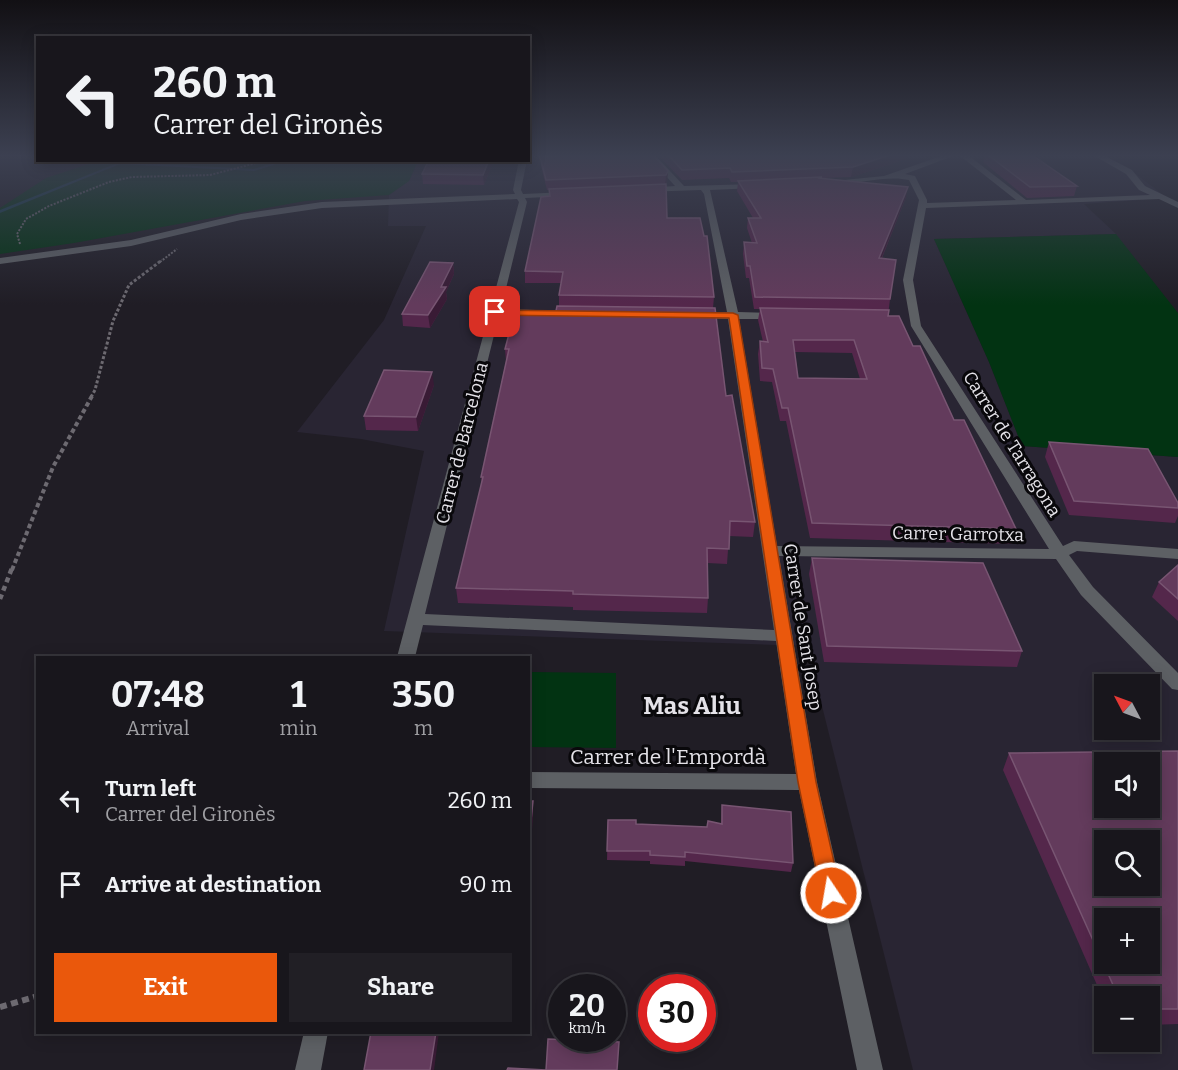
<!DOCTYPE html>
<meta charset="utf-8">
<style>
body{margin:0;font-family:Bitter,serif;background:#211f25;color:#f1f3f6;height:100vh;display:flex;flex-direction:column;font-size:22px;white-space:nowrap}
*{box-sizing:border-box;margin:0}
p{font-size:20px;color:#9f9fa3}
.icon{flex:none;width:33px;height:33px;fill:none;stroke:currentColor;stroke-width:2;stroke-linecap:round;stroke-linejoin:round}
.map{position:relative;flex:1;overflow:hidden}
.details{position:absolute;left:36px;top:656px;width:494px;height:378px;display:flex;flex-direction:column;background:#18161c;border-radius:0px;box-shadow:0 3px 15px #0003,0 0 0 2px #36353b}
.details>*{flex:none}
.hud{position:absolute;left:36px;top:36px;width:494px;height:126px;border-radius:0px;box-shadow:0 3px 15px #0003,0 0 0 2px #36353b;background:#18161c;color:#f1f3f6;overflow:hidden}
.needle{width:39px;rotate:311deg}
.fabs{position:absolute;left:1094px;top:674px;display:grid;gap:12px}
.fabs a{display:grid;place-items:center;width:66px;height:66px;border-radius:0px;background:#18161c;box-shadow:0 3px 15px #0003,0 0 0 2px #36353b;font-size:30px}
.speed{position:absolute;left:548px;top:974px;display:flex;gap:12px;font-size:30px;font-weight:700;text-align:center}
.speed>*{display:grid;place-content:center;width:78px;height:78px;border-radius:50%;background:#18161c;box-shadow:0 3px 15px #0003,0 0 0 2px #36353b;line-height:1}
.speed small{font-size:15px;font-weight:400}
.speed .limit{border:9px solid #d22;background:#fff;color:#111}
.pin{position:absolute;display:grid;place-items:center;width:51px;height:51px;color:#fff;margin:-26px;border-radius:12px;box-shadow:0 3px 9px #0006}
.me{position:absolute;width:66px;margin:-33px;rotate:348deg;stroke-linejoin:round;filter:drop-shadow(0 0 4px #0008)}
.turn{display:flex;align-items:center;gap:21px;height:126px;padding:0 18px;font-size:27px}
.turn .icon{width:78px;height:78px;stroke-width:2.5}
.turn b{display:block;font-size:42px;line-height:51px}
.eta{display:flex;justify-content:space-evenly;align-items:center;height:102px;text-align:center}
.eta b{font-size:36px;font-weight:700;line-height:42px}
.cta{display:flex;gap:12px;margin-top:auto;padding:12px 18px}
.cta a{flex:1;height:69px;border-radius:0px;background:#ea580c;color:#fff;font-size:24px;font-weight:700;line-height:69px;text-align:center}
.cta a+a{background:#211f25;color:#f1f3f6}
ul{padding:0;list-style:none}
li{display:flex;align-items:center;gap:18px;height:84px;padding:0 18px}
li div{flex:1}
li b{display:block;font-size:22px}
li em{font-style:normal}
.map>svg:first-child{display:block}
.built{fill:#292533;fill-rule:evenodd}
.green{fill:#023312}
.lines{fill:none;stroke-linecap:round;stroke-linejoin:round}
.stream{fill:#153f4f;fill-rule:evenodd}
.path-far4{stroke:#6d6a71;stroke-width:2;stroke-dasharray:2 1.5;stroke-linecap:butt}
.path-far3{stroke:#6d6a71;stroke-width:3;stroke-dasharray:3 2;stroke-linecap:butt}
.path-far2{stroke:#6d6a71;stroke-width:4;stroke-dasharray:4.5 3;stroke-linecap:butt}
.path-far1{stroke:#6d6a71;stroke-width:4.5;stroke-dasharray:5 4;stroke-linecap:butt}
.path{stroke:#6d6a71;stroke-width:6;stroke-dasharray:7 4.5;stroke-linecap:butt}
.minor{fill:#5d6064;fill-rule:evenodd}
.wall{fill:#54274b;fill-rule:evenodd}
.shaded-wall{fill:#391b35}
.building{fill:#633b5c;stroke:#785572;stroke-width:1.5;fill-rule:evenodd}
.route{fill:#ea580c;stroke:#983908;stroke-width:1.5}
.labels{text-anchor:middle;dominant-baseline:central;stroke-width:6;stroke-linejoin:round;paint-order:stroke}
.street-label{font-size:18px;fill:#e4e2e8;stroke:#09080b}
.near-street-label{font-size:21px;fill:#e4e2e8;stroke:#09080b}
.near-neighbourhood-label{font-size:24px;font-weight:bold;fill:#e4e2e8;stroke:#09080b}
</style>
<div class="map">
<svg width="1178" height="1070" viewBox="0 0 1178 1070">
<rect width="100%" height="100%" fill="#201d25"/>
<path class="built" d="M528,155h393l8,4 11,-4h157l35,16 35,27 -83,6 32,30 -182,5 55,123 33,84 156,11v613h-265l-106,-424 -423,-15 40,-180 -63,-12 -64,-7 87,-112 42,-94h-38l1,-31 20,-14 9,-20 110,-1zM1104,684h45v45h-45zM1104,762h45v45h-45zM1104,840h45v45h-45zM1104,918h45v45h-45zM1104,996h45v45h-45z"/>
<g class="green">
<path d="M98,161l319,-1 1,1 -9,20 -20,14 -84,6 -231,42 -74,11v-46l46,-30z"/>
<path d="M1116,234l62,79v144l-156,-11 -33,-84 -55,-123z"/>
<path d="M528,672l88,1v75l-88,-1z"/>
</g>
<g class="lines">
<path class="stream" d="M282,160h8l-36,11 -134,-7 -120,49v-3l120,-48 134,7z"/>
<g class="path-far4">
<path d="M20,244l-3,-10 9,-15 23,-13 60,-24 23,-5 78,-2 58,-15"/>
<path d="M160,262l17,-13"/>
</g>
<path class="path-far3" d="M91,397l4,-7 18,-69 16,-36 33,-25"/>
<path class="path-far2" d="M12,570l41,-103 39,-71"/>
<path class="path-far1" d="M0,599l12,-31"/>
<path class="path" d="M0,1007l38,-11"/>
<g class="minor">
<path d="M647,155h8l29,31 72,-2 4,2 -4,2 -46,2 28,122 41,1 5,3 -5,3h-40l38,227 272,3 -138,-223 -8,-46 16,-80 -10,-20c-19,-5 -51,3 -72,5h-3v-4l50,-5 60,-21h12l-51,19 10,2 12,24v3l89,-3 -57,-45h9l58,45 124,-5 -11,-5 -13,-16 -33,-19h10l29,15 13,16 33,16v6l-19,-9 -233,9 -13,72 8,46 142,220 11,-5 104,8v10l-101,-8 -8,4 24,32 85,86v17l-6,-1 -91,-94 -25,-36 -277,-3 38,226 66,288h-26l-58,-280 -271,-2v-16l268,2 -20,-133 -353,-16 -8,32h-18l122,-455 -2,-3 -195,9 -81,12 -110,26 -131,18v-6l131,-18 110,-26 81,-12 193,-8 -2,-4 6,-30h8l-6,30 2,4 45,-2 4,2 -4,2 -43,2 2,4 -26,107 35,1 5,3 -5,3 -37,-1 -74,299 349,16 -46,-311 -30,-1 -5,-3 5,-3h29l-23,-118 -3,-4 -59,2 -1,-2 4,-2 30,-2z"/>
<path d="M304,1032h24l-7,38h-26z"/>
</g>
</g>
<g class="wall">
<path d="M553,155h100l15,16 -1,10 -1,3 1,34 47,79 -1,11 13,88 29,126 -2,15 -24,-1 -2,28 -20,-1 1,35 -1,15 -134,-3v-3l-115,-4 -2,-15 26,-105 -1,-6 25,-116 -1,-12 51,-38 3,-5v-11l2,-12h-36v-12l24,-75v-6h-2l-6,-24 -1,-9 13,-1z"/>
<path d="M658,155h249l-1,4 -55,18 -29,1 84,19 -24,61 8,41 -2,17 25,30 41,74 62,109 -4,15 -202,-6 -24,-117h-6l-8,-39 -12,-1 -2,-27 2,-13 3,1 -5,-22 2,-11h-6l-5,-31h-3l-3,-24 1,-12 8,1 -5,-15 1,-10h5l-16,-27 1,-9h-7l-2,-4 -47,2zM795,352l57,1 8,26 -62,-1z"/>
<path d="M985,155h47l45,31 -3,10 -47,2 -44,-36z"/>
<path d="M429,160h65l-10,25 -61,-1 -1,-10z"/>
<path d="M453,263l1,11 -8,18 1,7 -17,29 -27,-2 -1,-12z"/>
<path d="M434,385l-16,46 -52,-1 -2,-14z"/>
<path d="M1049,442l129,61v13l-3,7 -106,-8 -24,-58z"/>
<path d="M812,558l210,93 -5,16 -193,-5 -15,-88z"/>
<path d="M1178,565v56l-26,-24 7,-15z"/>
<path d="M1178,751v273l-29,1v-29h-45v5l-101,-231 6,-17z"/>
<path d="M722,805l71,58 -2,9 -106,-11v5l-35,-2v-3l-43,-1 1,-40 28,4 71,3 14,-3z"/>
</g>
<g class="shaded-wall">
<path d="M890,155h17l-1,4 -55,18 2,-10z"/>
<path d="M489,160h5l-10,25 -1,-10z"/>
<path d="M668,171l-1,10 -2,4 1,-10z"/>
<path d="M908,187l-2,10 -29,72 2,-11z"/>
<path d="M453,263l1,11 -8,18 1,7 -17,29 -2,-13z"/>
<path d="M432,372l2,13 -16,46 -2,-14z"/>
<path d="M533,801v16l-4,51 -1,-19z"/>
<path d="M436,1032h3l-5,38h-4z"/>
</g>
<g class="building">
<path d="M556,155h97l15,16 -2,4 -120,5 -6,-23 17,-1z"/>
<path d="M668,155h222l-37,12 -121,5 -2,-4 -48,2z"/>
<path d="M988,155h44l45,31 -47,1z"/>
<path d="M429,160h60l-6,15 -61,-1z"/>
<path d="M822,177l-4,1 90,9 -29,71 17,2 -6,39 -135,-2 -5,-31h-3l-3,-24 13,1 -9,-25h13l-23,-37z"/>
<path d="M666,184l1,34h33l4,18h3l7,61 -155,-2 4,-23 -38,-1 16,-74 9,-1 -1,-7z"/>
<path d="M430,262l23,1 -12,24h5l-18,28 -26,-1z"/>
<path d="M557,306l158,2 11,88 6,-1 23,127 -25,-1 -1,28 -22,-1 1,50 -135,-4v-3l-117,-3 27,-111h-2l28,-128h-4l10,-38h41z"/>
<path d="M760,308l129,2 -1,6h11l14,30h7l34,74h10l52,109 -204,-6 -24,-115h-6l-9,-39 -11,-1 -2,-27 8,1zM793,340h61l13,39 -69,-1z"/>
<path d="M384,370l48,2 -16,45 -52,-1z"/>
<path d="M1049,442l99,7 30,54v5l-104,-7z"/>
<path d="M812,558l171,5 39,88 -195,-5z"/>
<path d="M1178,565v34l-19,-17z"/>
<path d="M1178,751v258h-29v-13h-31l-109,-243zM1104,762h45v45h-45zM1104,840h45v45h-45zM1104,918h45v45h-45z"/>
<path d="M528,801h5l-5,48z"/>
<path d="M722,805l69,7 2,51 -108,-11v5l-35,-2v-4h-43l1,-31h28v4l71,3 1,-6 14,3z"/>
<path d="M371,1032h65l-6,38h-66z"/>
<path d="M548,1039l71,3 -2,28h-110l1,-2 38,2z"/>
</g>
<linearGradient id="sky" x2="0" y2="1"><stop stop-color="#121014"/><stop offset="0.51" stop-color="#3c4051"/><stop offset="1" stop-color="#3c4051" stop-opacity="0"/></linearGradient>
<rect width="1178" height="305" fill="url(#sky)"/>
<path class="route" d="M491,310l242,3 5,2 78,467 25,111 -3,6 -7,3 -7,-3 -3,-6 -23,-111 -69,-464 -234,-3 -5,-3z"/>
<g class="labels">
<g class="street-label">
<text transform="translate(462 443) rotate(-76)">Carrer de Barcelona</text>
<text transform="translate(1012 444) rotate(58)">Carrer de Tarragona</text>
<text transform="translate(958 534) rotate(1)">Carrer Garrotxa</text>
<text transform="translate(803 627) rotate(81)">Carrer de Sant Josep</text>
</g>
<g class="near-street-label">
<text x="668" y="757">Carrer de l'Empordà</text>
</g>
<g class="near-neighbourhood-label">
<text x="692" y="706">Mas Aliu</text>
</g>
</g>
</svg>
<div class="fabs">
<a><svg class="needle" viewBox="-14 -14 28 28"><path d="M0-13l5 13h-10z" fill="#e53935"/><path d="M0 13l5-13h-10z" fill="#9f9fa3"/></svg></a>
<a><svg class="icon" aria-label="sound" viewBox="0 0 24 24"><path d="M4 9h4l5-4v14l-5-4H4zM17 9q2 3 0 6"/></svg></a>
<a><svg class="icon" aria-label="search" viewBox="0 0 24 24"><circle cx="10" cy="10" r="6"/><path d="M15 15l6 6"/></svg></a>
<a>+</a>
<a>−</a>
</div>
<div class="speed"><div>20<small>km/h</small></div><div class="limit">30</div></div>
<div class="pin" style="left:495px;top:312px;background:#d93025"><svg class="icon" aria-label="arrive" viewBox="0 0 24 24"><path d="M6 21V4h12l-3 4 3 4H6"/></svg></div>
<svg class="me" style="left:831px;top:893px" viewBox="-20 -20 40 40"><circle r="17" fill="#ea580c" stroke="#fff" stroke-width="3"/><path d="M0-11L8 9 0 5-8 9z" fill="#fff"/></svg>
<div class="hud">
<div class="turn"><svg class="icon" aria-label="left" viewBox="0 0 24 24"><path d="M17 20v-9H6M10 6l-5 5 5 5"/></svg><div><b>260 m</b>Carrer del Gironès</div></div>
</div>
<section class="details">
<div class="eta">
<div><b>07:48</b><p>Arrival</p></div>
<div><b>1</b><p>min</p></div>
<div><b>350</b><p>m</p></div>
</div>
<ul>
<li><svg class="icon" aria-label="left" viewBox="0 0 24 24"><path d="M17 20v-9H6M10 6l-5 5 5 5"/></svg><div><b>Turn left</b><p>Carrer del Gironès</p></div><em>260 m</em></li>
<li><svg class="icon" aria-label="arrive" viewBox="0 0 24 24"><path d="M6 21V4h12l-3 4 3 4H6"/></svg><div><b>Arrive at destination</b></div><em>90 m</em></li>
</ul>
<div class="cta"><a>Exit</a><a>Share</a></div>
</section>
</div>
